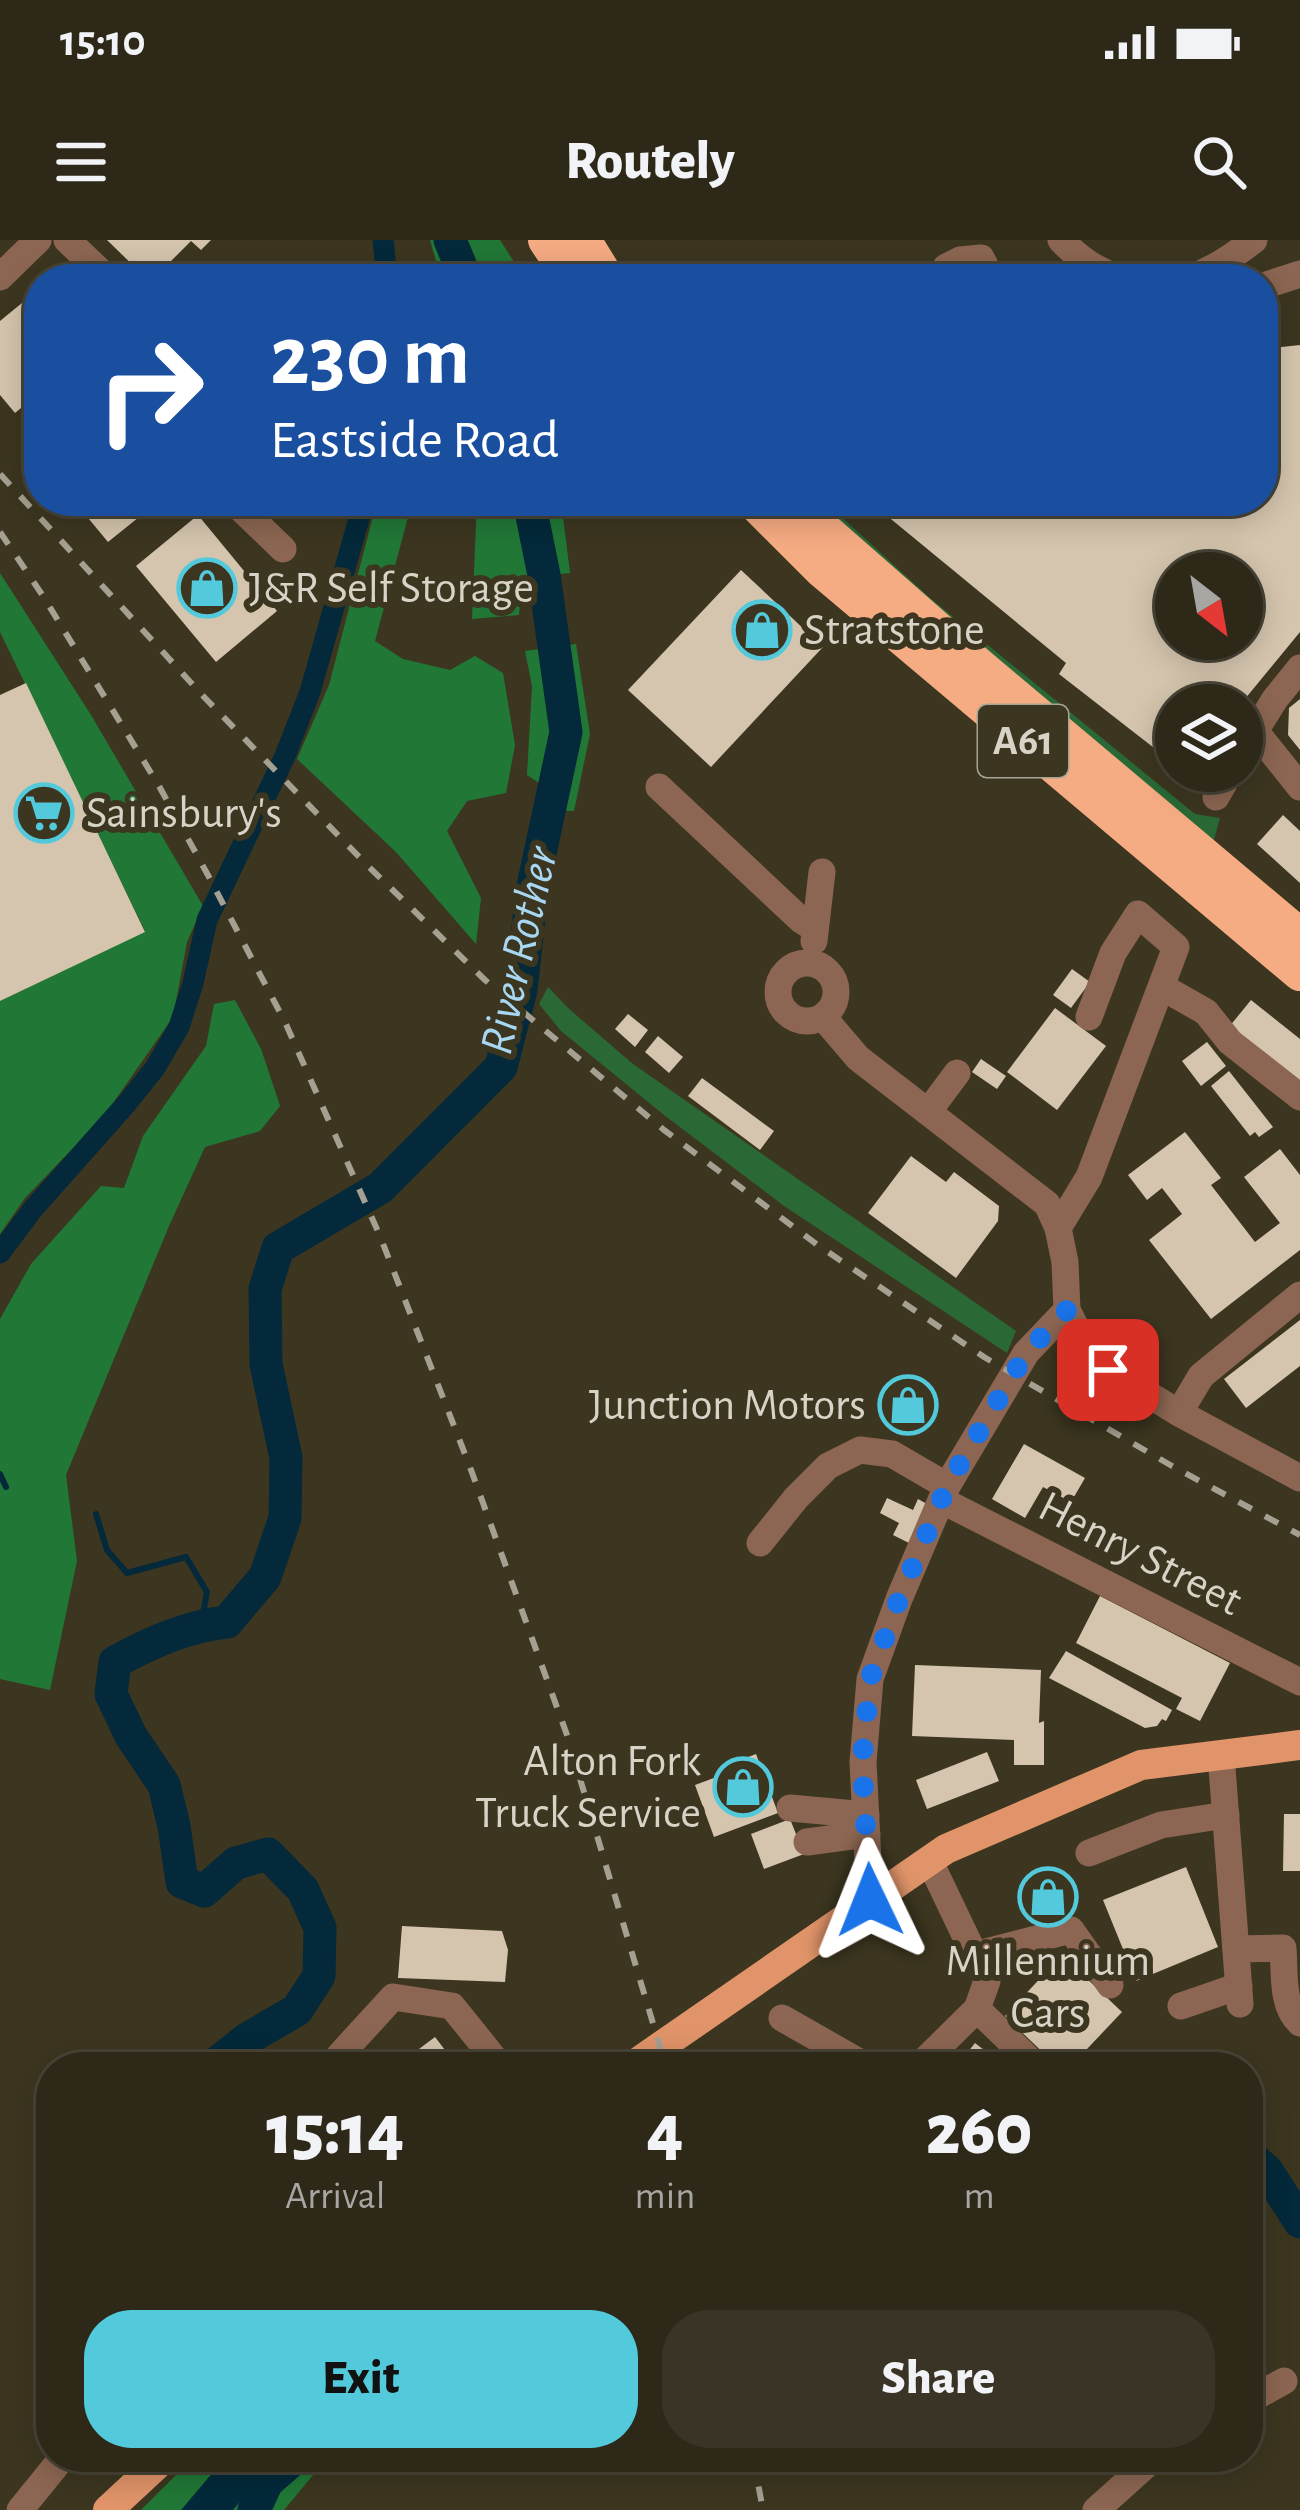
<!DOCTYPE html>
<style>
body{margin:0;font-family:"Alegreya Sans",sans-serif;background:#393425;color:#f1f3f6;height:100vh;display:flex;flex-direction:column;font-size:45px;white-space:nowrap}
*{box-sizing:border-box;margin:0}
p{font-size:39px;color:#a7a6a2}
.icon{flex:none;width:66px;height:66px;fill:none;stroke:currentColor;stroke-width:2;stroke-linecap:round;stroke-linejoin:round}
.map{position:relative;flex:1;overflow:hidden}
.panel{position:absolute;left:36px;top:1812px;width:1227px;height:420px;display:flex;flex-direction:column;background:#2d2818;border-radius:48px;box-shadow:0 6px 30px #0003,0 0 0 3px #484437}
.panel>*{flex:none}
.top-card{position:absolute;left:24px;top:24px;width:1254px;height:252px;border-radius:48px;box-shadow:0 6px 30px #0003,0 0 0 3px #484437;background:#1a4fa0;color:#fff;overflow:hidden}
.needle{width:78px;rotate:149deg}
.tools{position:absolute;left:1155px;top:312px;display:grid;gap:24px}
.tools a{display:grid;place-items:center;width:108px;height:108px;border-radius:50%;background:#2d2818;box-shadow:0 6px 30px #0003,0 0 0 3px #484437;font-size:60px}
.pin{position:absolute;display:grid;place-items:center;width:102px;height:102px;color:#fff;margin:-51px;border-radius:24px;box-shadow:0 6px 18px #0006}
.me{position:absolute;width:132px;margin:-66px;rotate:358deg;stroke-linejoin:round;filter:drop-shadow(0 0 9px #0008)}
.turn{display:flex;align-items:center;gap:42px;height:252px;padding:0 48px;font-size:54px}
.turn .icon{width:156px;height:156px;stroke-width:2.5}
.turn b{display:block;font-size:84px;line-height:102px}
.eta{display:flex;justify-content:space-evenly;align-items:center;height:204px;text-align:center}
.eta b{font-size:72px;font-weight:800;line-height:84px}
.action{display:flex;gap:24px;margin-top:auto;padding:24px 48px}
.action a{flex:1;height:138px;border-radius:48px;background:#53cadc;color:#111;font-size:48px;font-weight:800;line-height:138px;text-align:center}
.action a+a{background:#393425;color:#f1f3f6}
.status{display:flex;justify-content:space-between;align-items:center;height:84px;padding:0 60px;background:#2d2818;direction:ltr}
.status svg{height:33px;fill:currentColor}
header{display:flex;justify-content:space-between;align-items:center;height:156px;padding:0 48px;background:#2d2818;font-size:54px;font-weight:800}
.map>svg:first-child{display:block}
.green{fill:#2a6936}
.forest{fill:#217836}
.water{fill:#03293a}
.lines{fill:none;stroke-linecap:round;stroke-linejoin:round}
.stream{stroke:#03293a;stroke-width:6}
.canal{stroke:#03293a;stroke-width:21}
.river{stroke:#03293a;stroke-width:33}
.building{fill:#d5c5ae;fill-rule:evenodd}
.minor{stroke:#8c6652;stroke-width:27}
.major{stroke:#e19469;stroke-width:30}
.highway{stroke:#f6ac83;stroke-width:36}
.rail{stroke:#a5a091;stroke-width:6;stroke-dasharray:15 15;stroke-linecap:butt}
.route{stroke:#1a73e8;stroke-width:21;stroke-dasharray:0 37.8}
.labels{text-anchor:middle;dominant-baseline:central;stroke-width:12;stroke-linejoin:round;paint-order:stroke}
.shield{fill:#3c3620;stroke:#a8a495;stroke-width:3}
.shield-label{font-size:42px;font-weight:bold;fill:#d7d3c7}
.poi-label{font-size:45px;fill:#d7d3c7;stroke:#3c3620;text-anchor:start}
.street-label{font-size:45px;fill:#d7d3c7;stroke:#3c3620}
.water-label{font-size:48px;font-style:italic;fill:#a7d7f3;stroke:#3c3620}
</style>
<div class="status"><b>15:10</b><svg viewBox="0 0 49 12"><path d="M0 12V9h3v3zM5 12V6h3v6zM10 12V3h3v9zM15 12V0h3v12zM26 1h20v11H26zM47 4h2v5h-2z"/></svg></div>
<header><svg class="icon" aria-label="menu" viewBox="0 0 24 24"><path d="M4 6h16M4 12h16M4 18h16"/></svg>Routely<svg class="icon" aria-label="search" viewBox="0 0 24 24"><circle cx="10" cy="10" r="6"/><path d="M15 15l6 6"/></svg></header>
<div class="map">
<svg width="1300" height="2270" viewBox="0 0 1300 2270">
<rect width="100%" height="100%" fill="#3c3620"/>
<g class="green">
<path d="M809,261h15l106,97 265,216 25,4 -8,29z"/>
<path d="M548,747l20,21 65,56 383,267 -9,22 -223,-147 -120,-91 -103,-84 -22,-27z"/>
</g>
<g class="forest">
<path d="M430,0h70l25,39h-84z"/>
<path d="M377,261h31v16l-33,124 28,18 47,11 25,-14 28,17 12,72 -9,48 -39,8 -20,30 34,67 -5,46 -80,-92 -99,-93 32,-74z"/>
<path d="M477,261h84l9,72 -48,5 -3,37 -47,4z"/>
<path d="M0,333l91,142 112,191 -16,36 -14,75 -69,99 -79,82 -25,36v-233l145,-70 -145,-299z"/>
<path d="M576,404l14,90 -16,77 -34,-1 -1,-27 -12,-8 5,-89 -7,-35z"/>
<path d="M235,760l26,49 19,57 -20,25 -55,16 -36,79 -103,249 11,86 -27,129 -50,-11v-360l31,-55 70,-78 23,2 19,-52 63,-90 8,-42z"/>
<path d="M194,2217h134l-44,53h-143z"/>
</g>
<path class="water" d="M226,2217h52l-45,53h-52z"/>
<g class="lines">
<g class="stream">
<path d="M0,1234l6,13"/>
<path d="M96,1274l11,36 20,23 59,-16 21,35 -6,33"/>
</g>
<g class="canal">
<path d="M383,0l4,39"/>
<path d="M0,1013l33,-44 94,-106 28,-35 24,-41 14,-44 14,-63 78,-164 25,-64 54,-191"/>
</g>
<g class="river">
<path d="M450,0l16,39"/>
<path d="M212,1827l35,-28 50,-29 22,-34 1,-48 -17,-38 -35,-36 -32,9 -32,28 -22,-9 -8,-56 -10,-41 -33,-49 -20,-42 4,-32c35,-19 72,-36 112,-40l38,-45 20,-59 1,-60 -20,-94 -1,-75 13,-41 102,-60 121,-121 20,-77 11,-99 34,-159 -22,-157 -15,-74"/>
<path d="M1248,1914l19,17 33,51"/>
<path d="M254,2270l13,-28 29,-25"/>
</g>
</g>
<g class="building">
<path d="M107,0h104l-10,10 -10,-9 -26,26 13,12h-31z"/>
<path d="M39,49v104l-24,20 -15,-18v-74z"/>
<path d="M1300,105v287l-60,73h-64v60l-117,-91 7,-11 -197,-162h394v-152zM1176,333h66v66h-66z"/>
<path d="M74,261h85l-51,41z"/>
<path d="M198,275l79,96 -61,51 -80,-96z"/>
<path d="M741,330l82,77 -112,120 -83,-77z"/>
<path d="M26,443l119,249 -145,69v-306z"/>
<path d="M1300,459v51l-12,-15 1,-27z"/>
<path d="M1283,575l17,16v52l-43,-39z"/>
<path d="M1072,729l18,13 -19,26 -18,-13z"/>
<path d="M1251,760l49,39v44l-71,-56z"/>
<path d="M1055,768l51,38 -49,64 -50,-38z"/>
<path d="M628,774l20,16 -13,17 -20,-18z"/>
<path d="M658,796l25,21 -14,16 -24,-21z"/>
<path d="M1207,802l19,24 -25,20 -19,-25z"/>
<path d="M981,819l25,17 -9,13 -25,-17z"/>
<path d="M1229,831l44,56 -14,10 -4,-5 -5,4 -39,-50z"/>
<path d="M702,838l72,53 -14,19 -72,-54z"/>
<path d="M1185,892l36,46 -10,7 44,57 25,-19 -36,-46 36,-28 20,26v75l-89,69 -62,-79 33,-26 -20,-26 -15,12 -19,-25z"/>
<path d="M911,916l35,26 8,-10 45,34 -1,15 -42,57 -88,-65z"/>
<path d="M1300,1080v46l-54,42 -22,-29z"/>
<path d="M1024,1204l61,34 -14,24 -28,-15 -18,31 -33,-19z"/>
<path d="M887,1258l26,12 5,-11 9,5 -18,39 -16,-8 6,-12 -19,-10z"/>
<path d="M1100,1356l130,67 -30,58 -24,-12 6,-11 -106,-55z"/>
<path d="M1066,1411l106,59 -6,11 -4,-2 -5,7 -12,2 -96,-50z"/>
<path d="M915,1425l126,5 -2,53 5,-2v44h-30v-25l-102,-4z"/>
<path d="M987,1512l12,29 -72,28 -11,-29z"/>
<path d="M756,1514l22,59 -64,24 -19,-52 51,-19 -3,-7z"/>
<path d="M1284,1574h16v57h-17z"/>
<path d="M790,1579l14,35 -40,15 -13,-35z"/>
<path d="M1186,1627l32,80 -82,34 -33,-81z"/>
<path d="M402,1686l100,5 6,19 -3,32 -107,-4z"/>
<path d="M1062,1715l60,57 -52,55h-12l-53,-51z"/>
<path d="M435,1797l23,30h-63z"/>
<path d="M975,1803l31,24h-50z"/>
</g>
<g class="lines">
<g class="minor">
<path d="M67,0l41,39"/>
<path d="M1061,0c18,19 35,30 60,39"/>
<path d="M946,27l14,-7 21,-2 11,21"/>
<path d="M0,37l38,-37"/>
<path d="M1186,39c26,-8 46,-22 68,-39"/>
<path d="M1263,46l37,-12"/>
<path d="M233,261l50,48"/>
<path d="M1256,492l44,55"/>
<path d="M1242,512l33,-53 25,-31"/>
<path d="M659,547l142,133 14,9"/>
<path d="M1216,557l15,-26"/>
<path d="M814,701l8,-69"/>
<circle cx="807" cy="752" r="29"/>
<path d="M1162,747l44,25 24,30 70,55"/>
<path d="M823,777l35,41 189,146 11,24"/>
<path d="M1089,777l24,-64 25,-39 38,33 -87,230 -31,51 7,34 2,48 18,35 23,25 71,43 121,65"/>
<path d="M928,872l29,-39"/>
<path d="M1179,1173l22,-37 99,-81"/>
<path d="M943,1261l357,181"/>
<path d="M760,1303l36,-45 32,-32 32,-16 32,4 55,32"/>
<path d="M1221,1515l19,249"/>
<path d="M790,1568l76,7"/>
<path d="M807,1602l60,-8"/>
<path d="M1089,1613l72,-28 65,-10"/>
<path d="M929,1620l58,121 -10,28 60,58"/>
<path d="M870,1661l-7,-139 7,-83 29,-80 48,-113 79,-133 41,-43"/>
<path d="M1236,1709l47,-1c2,24 -2,58 17,75"/>
<path d="M974,1715l97,-25 39,55"/>
<path d="M1181,1766l58,-20"/>
<path d="M782,1778l86,49"/>
<path d="M346,1827l-7,-11 54,-59 59,9 49,61"/>
<path d="M918,1827l59,-58"/>
<path d="M1248,2161l36,-20"/>
<path d="M20,2270l43,-53"/>
<path d="M1096,2270l59,-53"/>
</g>
<g class="major">
<path d="M631,1827l315,-218 195,-84 159,-20"/>
<path d="M108,2270l57,-53"/>
</g>
<g class="highway">
<path d="M546,0l26,39"/>
<path d="M583,0l24,39"/>
<path d="M753,261l69,69 478,403"/>
<path d="M791,261l187,164 322,271"/>
</g>
<g class="rail">
<path d="M0,234l205,224 161,166 119,116 179,150 155,116 165,111 188,109 128,69"/>
<path d="M0,292l43,64 116,190 50,91 76,145 95,214 90,231 97,268 99,332"/>
<path d="M753,2217l10,53"/>
</g>
</g>
<g class="lines">
<path class="route" d="M870,1660l-8,-138 8,-83 29,-80 48,-113 79,-133 41,-43 18,35 23,25"/>
</g>
<defs>
<g id="shop-ring" transform="scale(3)"><circle r="9.5" fill="#3c3620" stroke="#53cadc" stroke-width="1.5"/><path d="M-5-2.5h2.3a2.7 3.5 0 0 1 5.4 0H5L5.5 6h-11ZM-1.5-2.5h3a1.5 2.3 0 0 0-3 0Z" fill="#53cadc"/></g>
<g id="supermarket-ring" transform="scale(3)"><circle r="9.5" fill="#3c3620" stroke="#53cadc" stroke-width="1.5"/><path d="M-6-5.5h2.5l.6 2H6L4.5 2H-2.5L-4.4-4H-6ZM-1.5 3.2a1.3 1.3 0 1 0 .1 0ZM3 3.2a1.3 1.3 0 1 0 .1 0Z" fill="#53cadc"/></g>
</defs>
<g fill-rule="evenodd">
<use href="#shop-ring" x="207" y="348"/>
<use href="#shop-ring" x="762" y="390"/>
<use href="#supermarket-ring" x="44" y="573"/>
<use href="#shop-ring" x="908" y="1165"/>
<use href="#shop-ring" x="743" y="1547"/>
<use href="#shop-ring" x="1048" y="1657"/>
</g>
<g class="labels">
<rect class="shield" x="978" y="465" width="90" height="72" rx="9"/>
<g class="shield-label">
<text x="1023" y="501">A61</text>
</g>
<g class="poi-label">
<text x="249" y="348">J&amp;R Self Storage</text>
<text x="804" y="390">Stratstone</text>
<text x="86" y="573">Sainsbury's</text>
<text x="866" y="1165" text-anchor="end">Junction Motors</text>
<text x="701" y="1521" text-anchor="end">Alton Fork<tspan x="701" dy="52">Truck Service</tspan></text>
<text x="1048" y="1721" text-anchor="middle">Millennium<tspan x="1048" dy="52">Cars</tspan></text>
</g>
<g class="street-label">
<text transform="translate(1140 1314) rotate(27)">Henry Street</text>
</g>
<g class="water-label">
<text transform="translate(520 711) rotate(-77)">River Rother</text>
</g>
</g>
</svg>
<div class="tools">
<a><svg class="needle" viewBox="-14 -14 28 28"><path d="M0-13l5 13h-10z" fill="#e53935"/><path d="M0 13l5-13h-10z" fill="#a7a6a2"/></svg></a>
<a><svg class="icon" aria-label="layers" viewBox="0 0 24 24"><path d="M12 4l9 5-9 5-9-5zM3 14l9 5 9-5"/></svg></a>
</div>
<div class="pin" style="left:1108px;top:1130px;background:#d93025"><svg class="icon" aria-label="arrive" viewBox="0 0 24 24"><path d="M6 21V4h12l-3 4 3 4H6"/></svg></div>
<svg class="me" style="left:870px;top:1660px" viewBox="-20 -20 40 40"><path d="M0-17L14 15 0 8-14 15z" fill="#1a73e8" stroke="#fff" stroke-width="4"/></svg>
<div class="top-card">
<div class="turn"><svg class="icon" aria-label="right" viewBox="0 0 24 24"><path d="M7 20v-9h11M14 6l5 5-5 5"/></svg><div><b>230 m</b>Eastside Road</div></div>
</div>
<section class="panel">
<div class="eta">
<div><b>15:14</b><p>Arrival</p></div>
<div><b>4</b><p>min</p></div>
<div><b>260</b><p>m</p></div>
</div>
<div class="action"><a>Exit</a><a>Share</a></div>
</section>
</div>
